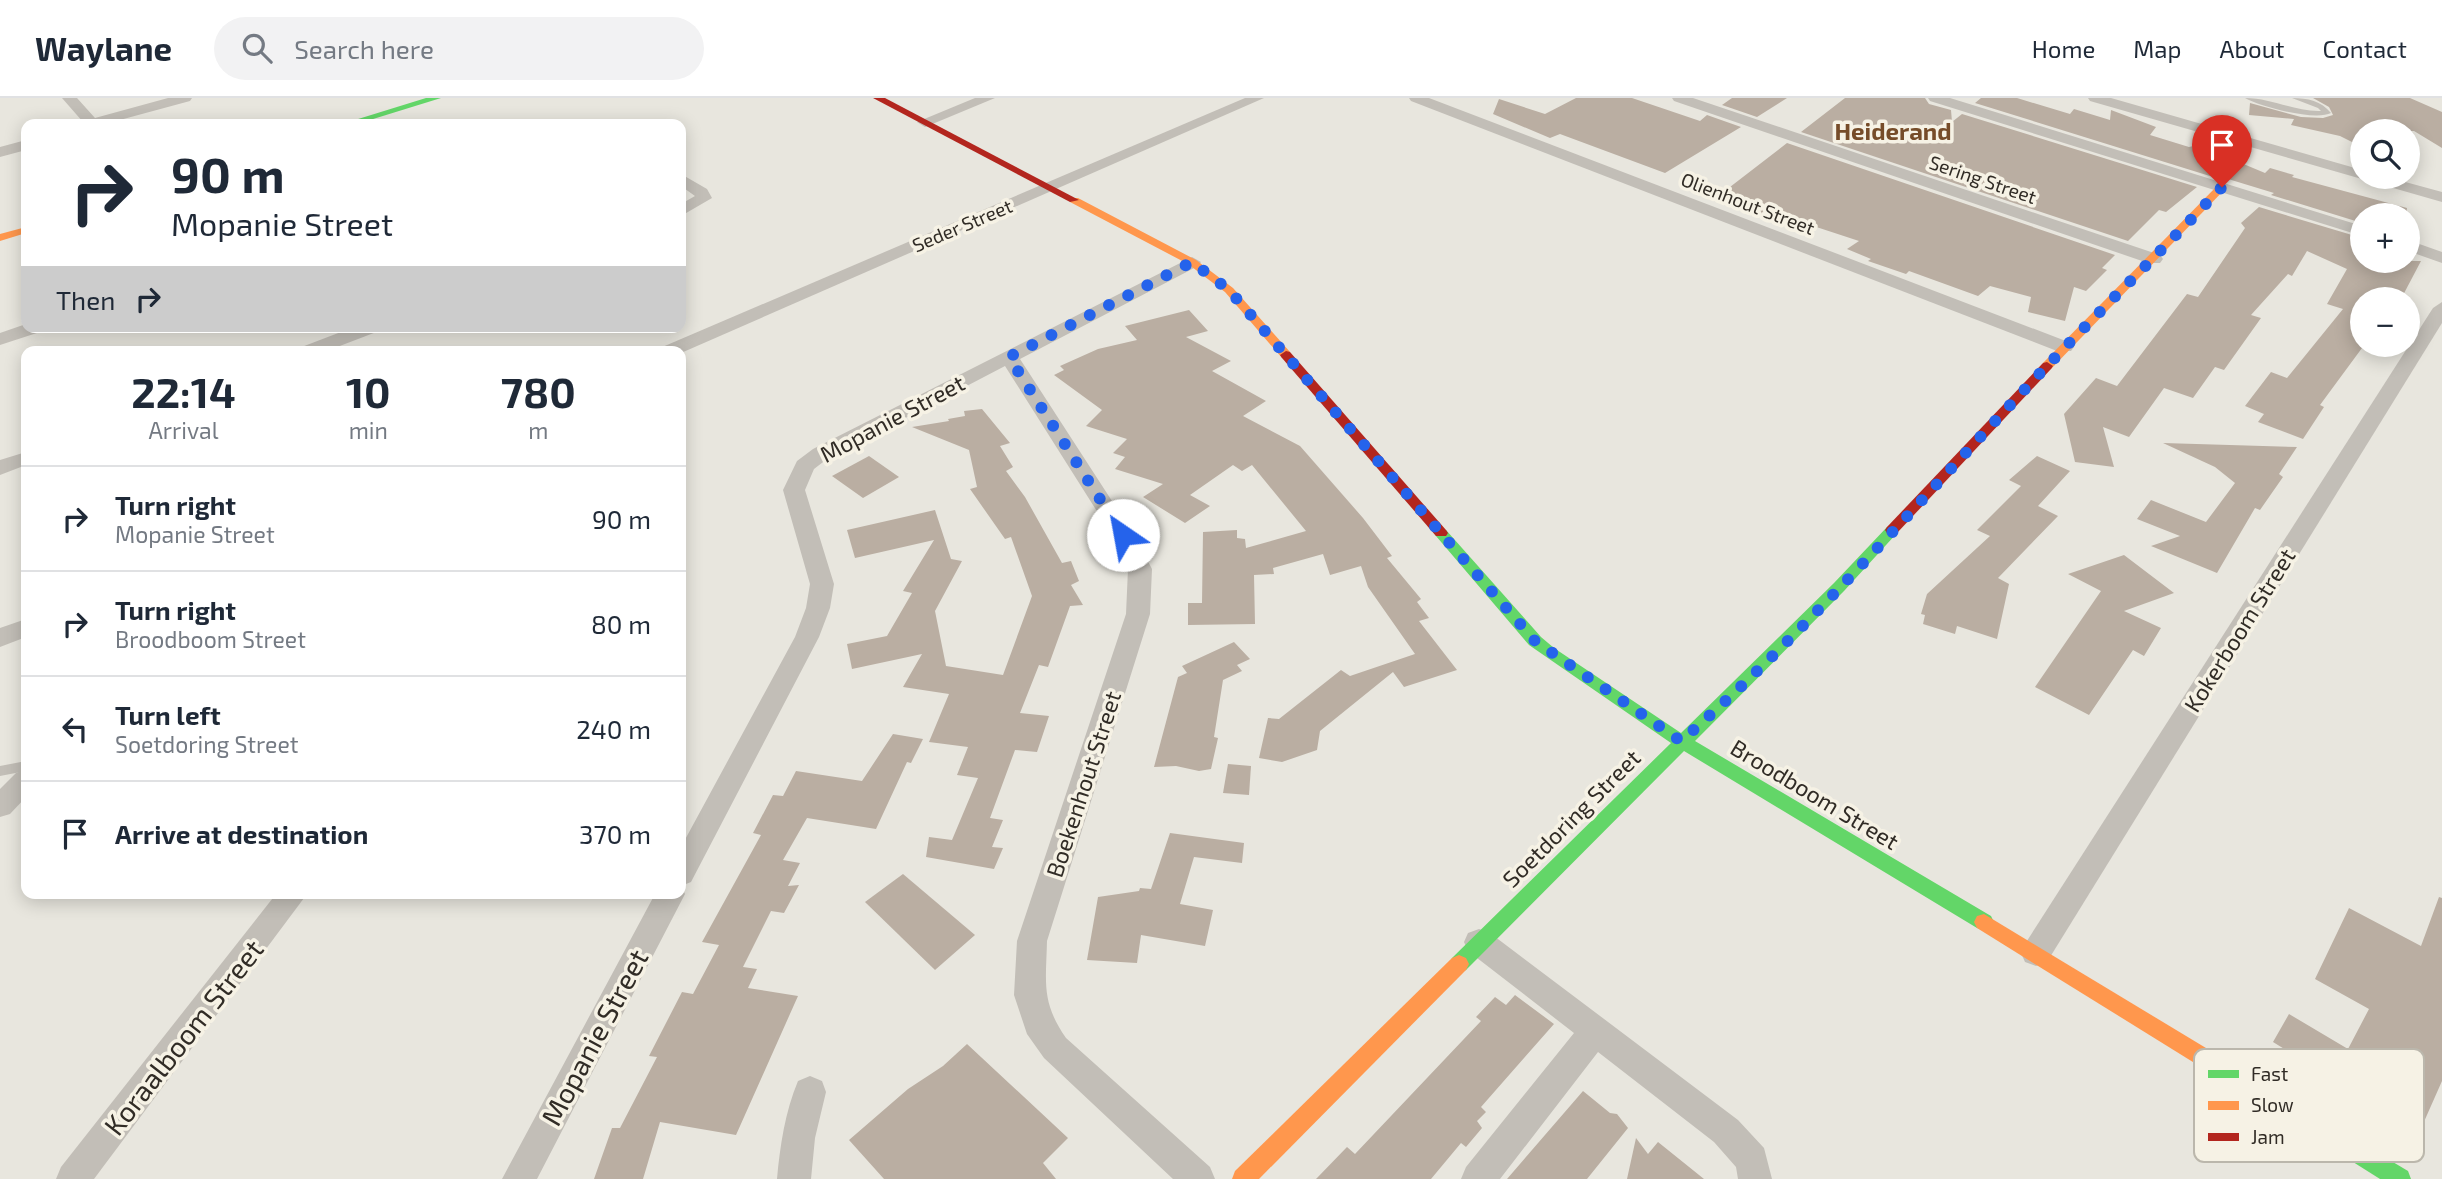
<!DOCTYPE html>
<meta charset="utf-8">
<style>
body{margin:0;font-family:"Exo 2",sans-serif;background:#f2f2f3;color:#1f2937;height:100vh;display:flex;flex-direction:column;font-size:26px;white-space:nowrap}
*{box-sizing:border-box;margin:0}
p{font-size:23px;color:#747a83}
.icon{flex:none;width:38px;height:38px;fill:none;stroke:currentColor;stroke-width:2;stroke-linecap:round;stroke-linejoin:round}
.map{position:relative;flex:1;overflow:hidden}
.panel{position:absolute;left:21px;top:248px;width:665px;height:553px;display:flex;flex-direction:column;background:#fff;border-radius:14px;box-shadow:0 4px 18px #0003}
.panel>*{flex:none}
.top-card{position:absolute;left:21px;top:21px;width:665px;height:214px;border-radius:14px;box-shadow:0 4px 18px #0003;background:#fff;color:#1f2937;overflow:hidden}
.controls{position:absolute;left:2350px;top:21px;display:grid;gap:14px}
.controls a{display:grid;place-items:center;width:70px;height:70px;border-radius:50%;background:#fff;box-shadow:0 4px 18px #0003;font-size:35px}
.pin{position:absolute;display:grid;place-items:center;width:60px;height:60px;color:#fff;margin:-72px -30px;border-radius:50% 50% 50% 0;rotate:-45deg;box-shadow:0 0 7px #0007}
.pin .icon{rotate:45deg}
.me{position:absolute;width:77px;margin:-38px;rotate:327deg;stroke-linejoin:round;filter:drop-shadow(0 0 5px #0008)}
.turn{display:flex;align-items:center;gap:24px;height:147px;padding:0 35px;font-size:32px}
.turn .icon{width:91px;height:91px;stroke-width:2.5}
.turn b{display:block;font-size:49px;line-height:60px}
.then{display:flex;align-items:center;height:66px;padding:0 35px;background:#0003;gap:14px;font-size:26px}
.eta{display:flex;justify-content:space-evenly;align-items:center;height:119px;text-align:center}
.eta b{font-size:42px;font-weight:700;line-height:49px}
ul{padding:0;list-style:none}
li{display:flex;align-items:center;gap:21px;height:105px;padding:0 35px;border-top:2px solid #e0e1e3}
li div{flex:1}
li b{display:block;font-size:26px}
li em{font-style:normal}
header{display:flex;align-items:center;gap:42px;box-sizing:border-box;height:98px;padding:0 35px;background:#fff;border-bottom:2px solid #e0e1e3}
header strong{font-size:33px}
nav{display:flex;gap:38px;margin-inline-start:auto;font-size:24px}
.search{width:490px;height:63px;background:#f2f2f3;display:flex;align-items:center;gap:18px;box-sizing:border-box;padding:0 24px;border-radius:38px;color:#747a83;font-size:26px}
.map>svg:first-child{display:block}
.building{fill:#baaea2}
.lines{fill:none;stroke-linecap:round;stroke-linejoin:round}
.lane{fill:#c2beb7;fill-rule:evenodd}
.street{fill:#c2beb7;fill-rule:evenodd}
.fast{fill:#63d668;fill-rule:evenodd}
.slow{fill:#ff974d;fill-rule:evenodd}
.jam{fill:#b3261e;fill-rule:evenodd}
.route{stroke:#2563eb;stroke-width:12;stroke-dasharray:0 21.6}
.labels{text-anchor:middle;dominant-baseline:central;stroke-width:7;stroke-linejoin:round;paint-order:stroke}
.far-street-label{font-size:19px;fill:#312c26;stroke:#f6f2e5}
.street-label{font-size:23px;fill:#312c26;stroke:#f6f2e5}
.far-district-label{font-size:24px;font-weight:bold;fill:#764c29;stroke:#f6f2e5}
.near-street-label{font-size:28px;fill:#312c26;stroke:#f6f2e5}
.key{fill:#f6f2e5;stroke:#bbb7ac;stroke-width:2}
.key-label{font-size:19px;fill:#312c26}
</style>
<header>
<strong>Waylane</strong>
<div class="search"><svg class="icon" aria-label="search" viewBox="0 0 24 24"><circle cx="10" cy="10" r="6"/><path d="M15 15l6 6"/></svg>Search here</div>
<nav><a>Home</a><a>Map</a><a>About</a><a>Contact</a></nav>
</header>
<div class="map">
<svg width="2442" height="1081" viewBox="0 0 2442 1081">
<rect width="100%" height="100%" fill="#e8e6de"/>
<g class="building">
<path d="M1576,0h56l68,23 7,-6 34,12 -76,46 -105,-39 -10,4 -57,-24 6,-15 46,15z"/>
<path d="M1732,0h55l-30,19 -35,-12z"/>
<path d="M1845,0h80l4,6 22,6 1,12 10,-8 235,73 -31,25 -7,-2 -31,31 -327,-109z"/>
<path d="M1981,0h36l53,16 4,-5 36,11 1,-10 45,17 -6,8 39,12 9,-2 67,28 5,-5 24,7 -2,2 115,31 -1,7h-44v8l-91,-28 3,-2 -59,-18 -2,2 -238,-74z"/>
<path d="M2313,0h97l32,14v36l-28,-17h-52v16l-22,-11 -49,-11 3,-6 -45,-4 1,-12 51,14 22,1 10,-3 -4,-8z"/>
<path d="M1787,45l328,112 -13,13 5,2 -21,21 -12,-4 -9,34 -37,-9 3,-15 -41,-11 -12,10 -69,-25 -3,3 -38,-13 3,-2 -24,-10 12,-8 -67,-22 -7,5 -68,-27z"/>
<path d="M2259,109l103,31v23h59l-20,38h-39v49l-42,57 4,2 -21,32 -45,-17 6,-8 -19,-8 26,-34 16,6 56,-69 -16,-5 20,-35 -40,-18 -15,25 -4,-2 -37,41 10,3 -37,52 -9,-3 -22,31 -29,-10 -35,49 -26,-10 11,40 -39,-5 -11,-48 32,-36 21,8 70,-92 11,3 47,-69 -4,-5z"/>
<path d="M1189,212l19,21 -22,6 45,24 -19,10 54,30 -23,15 57,30 63,72 29,38 -5,2 34,41 -4,3 12,16 -10,3 38,49 -53,17 -11,-15 -73,59 -3,19 -35,12 -23,-4 9,-40 11,1 62,-49 9,6 65,-22 -47,-67 -7,-21 -31,9 -7,-21 -50,14 1,6 -20,1 1,49 -67,1v-22h14l1,-71 34,-2v8l8,1 1,9 60,-17 -54,-66 -10,6 -9,-6 -43,30 20,11 -25,17 -42,-26 20,-13 -48,-15 10,-12 -12,-4 14,-14 -41,-13 16,-16 -48,-35 10,-5 -4,-4 38,-17 39,-9 -12,-14z"/>
<path d="M982,311l28,34 -10,3 13,21 -7,4 19,26 37,66 9,-2 8,20 -8,4 12,20 -13,1 -22,61 -9,-2 -19,48 29,3 -12,36 -22,-2 -25,68 13,2 -11,27 11,1 -9,21 -68,-12 3,-20 23,3 26,-62 -21,-3 11,-28 -39,-5 20,-48 -46,-7 19,-33 -70,15 -5,-25 40,-8 25,-43 -9,-2 31,-51 -79,18 -8,-28 88,-20 16,49 11,2 -27,50 11,55 57,9 29,-79 -21,-59 -6,2 -35,-50 7,-2 -8,-37 -57,-23 37,-6 -1,-2 17,-3 -1,-5z"/>
<path d="M2163,345l134,4 -18,27 4,3 -23,33 -5,-2 -38,65 -66,-27 29,-10 -43,-17 14,-19 55,22 29,-39 -20,-16z"/>
<path d="M869,358l30,21 -36,21 -31,-22z"/>
<path d="M2037,358l33,15 -32,35 20,10 -60,62 11,6 -12,55 -40,-13 -2,8 -32,-10 2,-9 -4,-1 6,-20 63,-58 -13,-6 44,-44 -12,-6z"/>
<path d="M2124,457l50,38 -50,18 37,17 -17,28 -11,-6 -44,65 -54,-28 66,-96 -33,-17z"/>
<path d="M1234,544l16,17 -13,6 5,6 -19,9 -9,57 4,1 -7,31 -12,2 -23,-5 -22,1 24,-90 9,-4 -5,-7z"/>
<path d="M893,636l30,5 -12,24 -4,-1 -31,67 -69,-11 -24,42 17,3 -12,23 11,-1 -15,28 -13,-2 -28,56 14,2 -9,19 50,8 -62,139 -76,-13 -17,57h-49l18,-51h8l37,-71 -8,-1 33,-64 11,2 26,-49 -17,-3 59,-107 -8,-2 20,-38 10,1 13,-25 66,10z"/>
<path d="M1228,666l23,2 -2,29 -26,-2z"/>
<path d="M1170,735l74,10 -2,20 -48,-6 -14,47 33,6 -8,36 -64,-11 -4,28 -50,-3 11,-63 41,-6 1,-3 11,1z"/>
<path d="M903,776l72,61 -40,35 -70,-68z"/>
<path d="M2439,799l3,1v183l-23,52 -146,-91 16,-28 59,35 21,-40 -54,-30 34,-71 72,38z"/>
<path d="M1515,897l39,29 -73,83 5,5 -9,9 5,7 -16,19 -5,-4 -30,36h-115l31,-32 8,7 126,-133 -5,-4 19,-20 11,8z"/>
<path d="M967,946l101,94 -25,25 13,16h-172l-35,-39 59,-51 35,-23z"/>
<path d="M1583,993l27,22 7,1 11,14 -41,51h-80z"/>
<path d="M1636,1040l12,16 10,-12 46,37h-77z"/>
</g>
<g class="lines">
<g class="lane">
<path d="M2245,0c27,0 50,14 76,13l-3,-3 -26,-10c16,0 29,3 39,15 -16,8 -70,-6 -86,-15z"/>
<path d="M26,663v10l-26,5v-10z"/>
</g>
<g class="street">
<path d="M62,0h15l18,20 73,-20h24l-2,3 -85,23h-23l1,-2z"/>
<path d="M975,0h20l-65,27 -5,2 -8,-5z"/>
<path d="M1245,0h19l-583,255 -23,-1 2,-4z"/>
<path d="M1409,0h20l642,245 3,4 -3,4h-14l-646,-250z"/>
<path d="M1672,0h21l467,157 3,4 -3,4h-12l-474,-162z"/>
<path d="M1928,0h22l412,128v10l-432,-135z"/>
<path d="M2088,0h23l251,72v7h25l55,15v10l-352,-101z"/>
<path d="M26,42v10l-26,7v-10z"/>
<path d="M681,76l26,15 5,9 -31,18v-12l14,-8 -14,-10z"/>
<path d="M2408,142l34,12v11l-34,-12z"/>
<path d="M1192,159l9,5 -3,4 -178,93 114,176 18,34 -2,45 -103,327c-1,42 -6,61 19,97l144,129 5,12h-42l-129,-121 -17,-24 -13,-39 3,-54 109,-327 2,-45 -16,-34 -107,-169 -178,93 -13,10 -9,21 29,94 -4,24 -11,29 -128,245 -10,4v-39l114,-210 11,-29 4,-24 -27,-94 14,-29 16,-12z"/>
<path d="M2442,204v21l-395,639 -11,4 -11,-4 -4,-9 4,-9 408,-636z"/>
<path d="M26,226v3h19l-2,4 -43,14v-12z"/>
<path d="M354,229h27l-2,4 -55,21h-27l2,-4z"/>
<path d="M26,354v13l-26,10v-15z"/>
<path d="M26,521v18l-26,10v-19z"/>
<path d="M26,671v28l-16,17 -10,3v-28l16,-16z"/>
<path d="M681,788l4,8 -148,285h-35l153,-285h26z"/>
<path d="M276,796h31l-213,285h-38l5,-12z"/>
<path d="M1479,831l11,4 248,187 26,28 8,31h-34l-2,-12 -22,-25 -116,-90 -98,127h-39l5,-12 108,-134 -106,-82 -4,-9 4,-9z"/>
<path d="M810,978l12,5 4,11 -11,46 -4,41h-34c3,-33 8,-67 21,-98z"/>
</g>
<g class="fast">
<path d="M426,0h15l-84,26h-15z"/>
<path d="M1892,427l7,5 -2,3 -53,58 -149,150 296,175 3,6 -3,6 -7,2 -7,-2 -293,-177 -218,219 -7,3 -7,-3 -3,-6 3,-6 219,-215 -142,-98 -93,-109 -2,-3 2,-3h10l95,107 13,11 127,85 153,-150 53,-56z"/>
<path d="M2304,1011l104,62 3,8h-31l-84,-53 -3,-7 3,-7z"/>
</g>
<g class="slow">
<path d="M2218,87l9,2 -176,182h-8v-6z"/>
<path d="M1070,100h8l118,62 37,28 57,64v6h-8l-57,-66 -37,-28 -118,-62z"/>
<path d="M26,129v6l-26,8v-7z"/>
<path d="M1984,816l328,198 3,7 -3,7 -8,3 -8,-3 -319,-198 -3,-6 3,-6z"/>
<path d="M1459,857l7,3 3,6 -3,6 -207,209h-27l3,-8 217,-213z"/>
</g>
<g class="jam">
<path d="M873,0h12l194,102 -9,2z"/>
<path d="M1286,253l4,1 156,178 2,3 -2,3h-10l-154,-178 -2,-3z"/>
<path d="M2047,264l6,4 -2,3 -154,164h-10l-2,-3 2,-3 156,-164z"/>
</g>
</g>
<g class="lines">
<path class="route" d="M1123,437l-114,-178 183,-95 37,28 306,351 146,100c124,-108 233,-234 345,-353 64,-68 132,-133 196,-201"/>
</g>
<g class="labels">
<g class="far-street-label">
<text transform="translate(1983 81) rotate(19)">Sering Street</text>
<text transform="translate(1748 105) rotate(21)">Olienhout Street</text>
<text transform="translate(962 127) rotate(-23)">Seder Street</text>
</g>
<g class="street-label">
<text transform="translate(892 320) rotate(-28)">Mopanie Street</text>
<text transform="translate(2239 532) rotate(-58)">Kokerboom Street</text>
<text transform="translate(1083 686) rotate(-72)">Boekenhout Street</text>
<text transform="translate(1815 696) rotate(31)">Broodboom Street</text>
<text transform="translate(1571 720) rotate(-45)">Soetdoring Street</text>
</g>
<g class="far-district-label">
<text x="1893" y="32">Heiderand</text>
</g>
<g class="near-street-label">
<text transform="translate(183 939) rotate(-52)">Koraalboom Street</text>
<text transform="translate(594 939) rotate(-62)">Mopanie Street</text>
</g>
</g>
<rect x="2194" y="951" width="230" height="113" rx="10" class="key"/>
<rect x="2208" y="972" width="31" height="8" fill="#63d668"/>
<rect x="2208" y="1003" width="31" height="9" fill="#ff974d"/>
<rect x="2208" y="1035" width="31" height="8" fill="#b3261e"/>
<g class="key-label">
<text x="2251" y="983">Fast</text>
<text x="2251" y="1014">Slow</text>
<text x="2251" y="1046">Jam</text>
</g>
</svg>
<div class="controls">
<a><svg class="icon" aria-label="search" viewBox="0 0 24 24"><circle cx="10" cy="10" r="6"/><path d="M15 15l6 6"/></svg></a>
<a>+</a>
<a>−</a>
</div>
<div class="pin" style="left:2222px;top:89px;background:#d93025"><svg class="icon" aria-label="arrive" viewBox="0 0 24 24"><path d="M6 21V4h12l-3 4 3 4H6"/></svg></div>
<svg class="me" style="left:1123px;top:437px" viewBox="-20 -20 40 40"><circle r="19" fill="#fff"/><path d="M0-13L10 11 0 6-10 11z" fill="#2563eb"/></svg>
<div class="top-card">
<div class="turn"><svg class="icon" aria-label="right" viewBox="0 0 24 24"><path d="M7 20v-9h11M14 6l5 5-5 5"/></svg><div><b>90 m</b>Mopanie Street</div></div>
<div class="then">Then<svg class="icon" aria-label="right" viewBox="0 0 24 24"><path d="M7 20v-9h11M14 6l5 5-5 5"/></svg></div>
</div>
<section class="panel">
<div class="eta">
<div><b>22:14</b><p>Arrival</p></div>
<div><b>10</b><p>min</p></div>
<div><b>780</b><p>m</p></div>
</div>
<ul>
<li><svg class="icon" aria-label="right" viewBox="0 0 24 24"><path d="M7 20v-9h11M14 6l5 5-5 5"/></svg><div><b>Turn right</b><p>Mopanie Street</p></div><em>90 m</em></li>
<li><svg class="icon" aria-label="right" viewBox="0 0 24 24"><path d="M7 20v-9h11M14 6l5 5-5 5"/></svg><div><b>Turn right</b><p>Broodboom Street</p></div><em>80 m</em></li>
<li><svg class="icon" aria-label="left" viewBox="0 0 24 24"><path d="M17 20v-9H6M10 6l-5 5 5 5"/></svg><div><b>Turn left</b><p>Soetdoring Street</p></div><em>240 m</em></li>
<li><svg class="icon" aria-label="arrive" viewBox="0 0 24 24"><path d="M6 21V4h12l-3 4 3 4H6"/></svg><div><b>Arrive at destination</b></div><em>370 m</em></li>
</ul>
</section>
</div>
